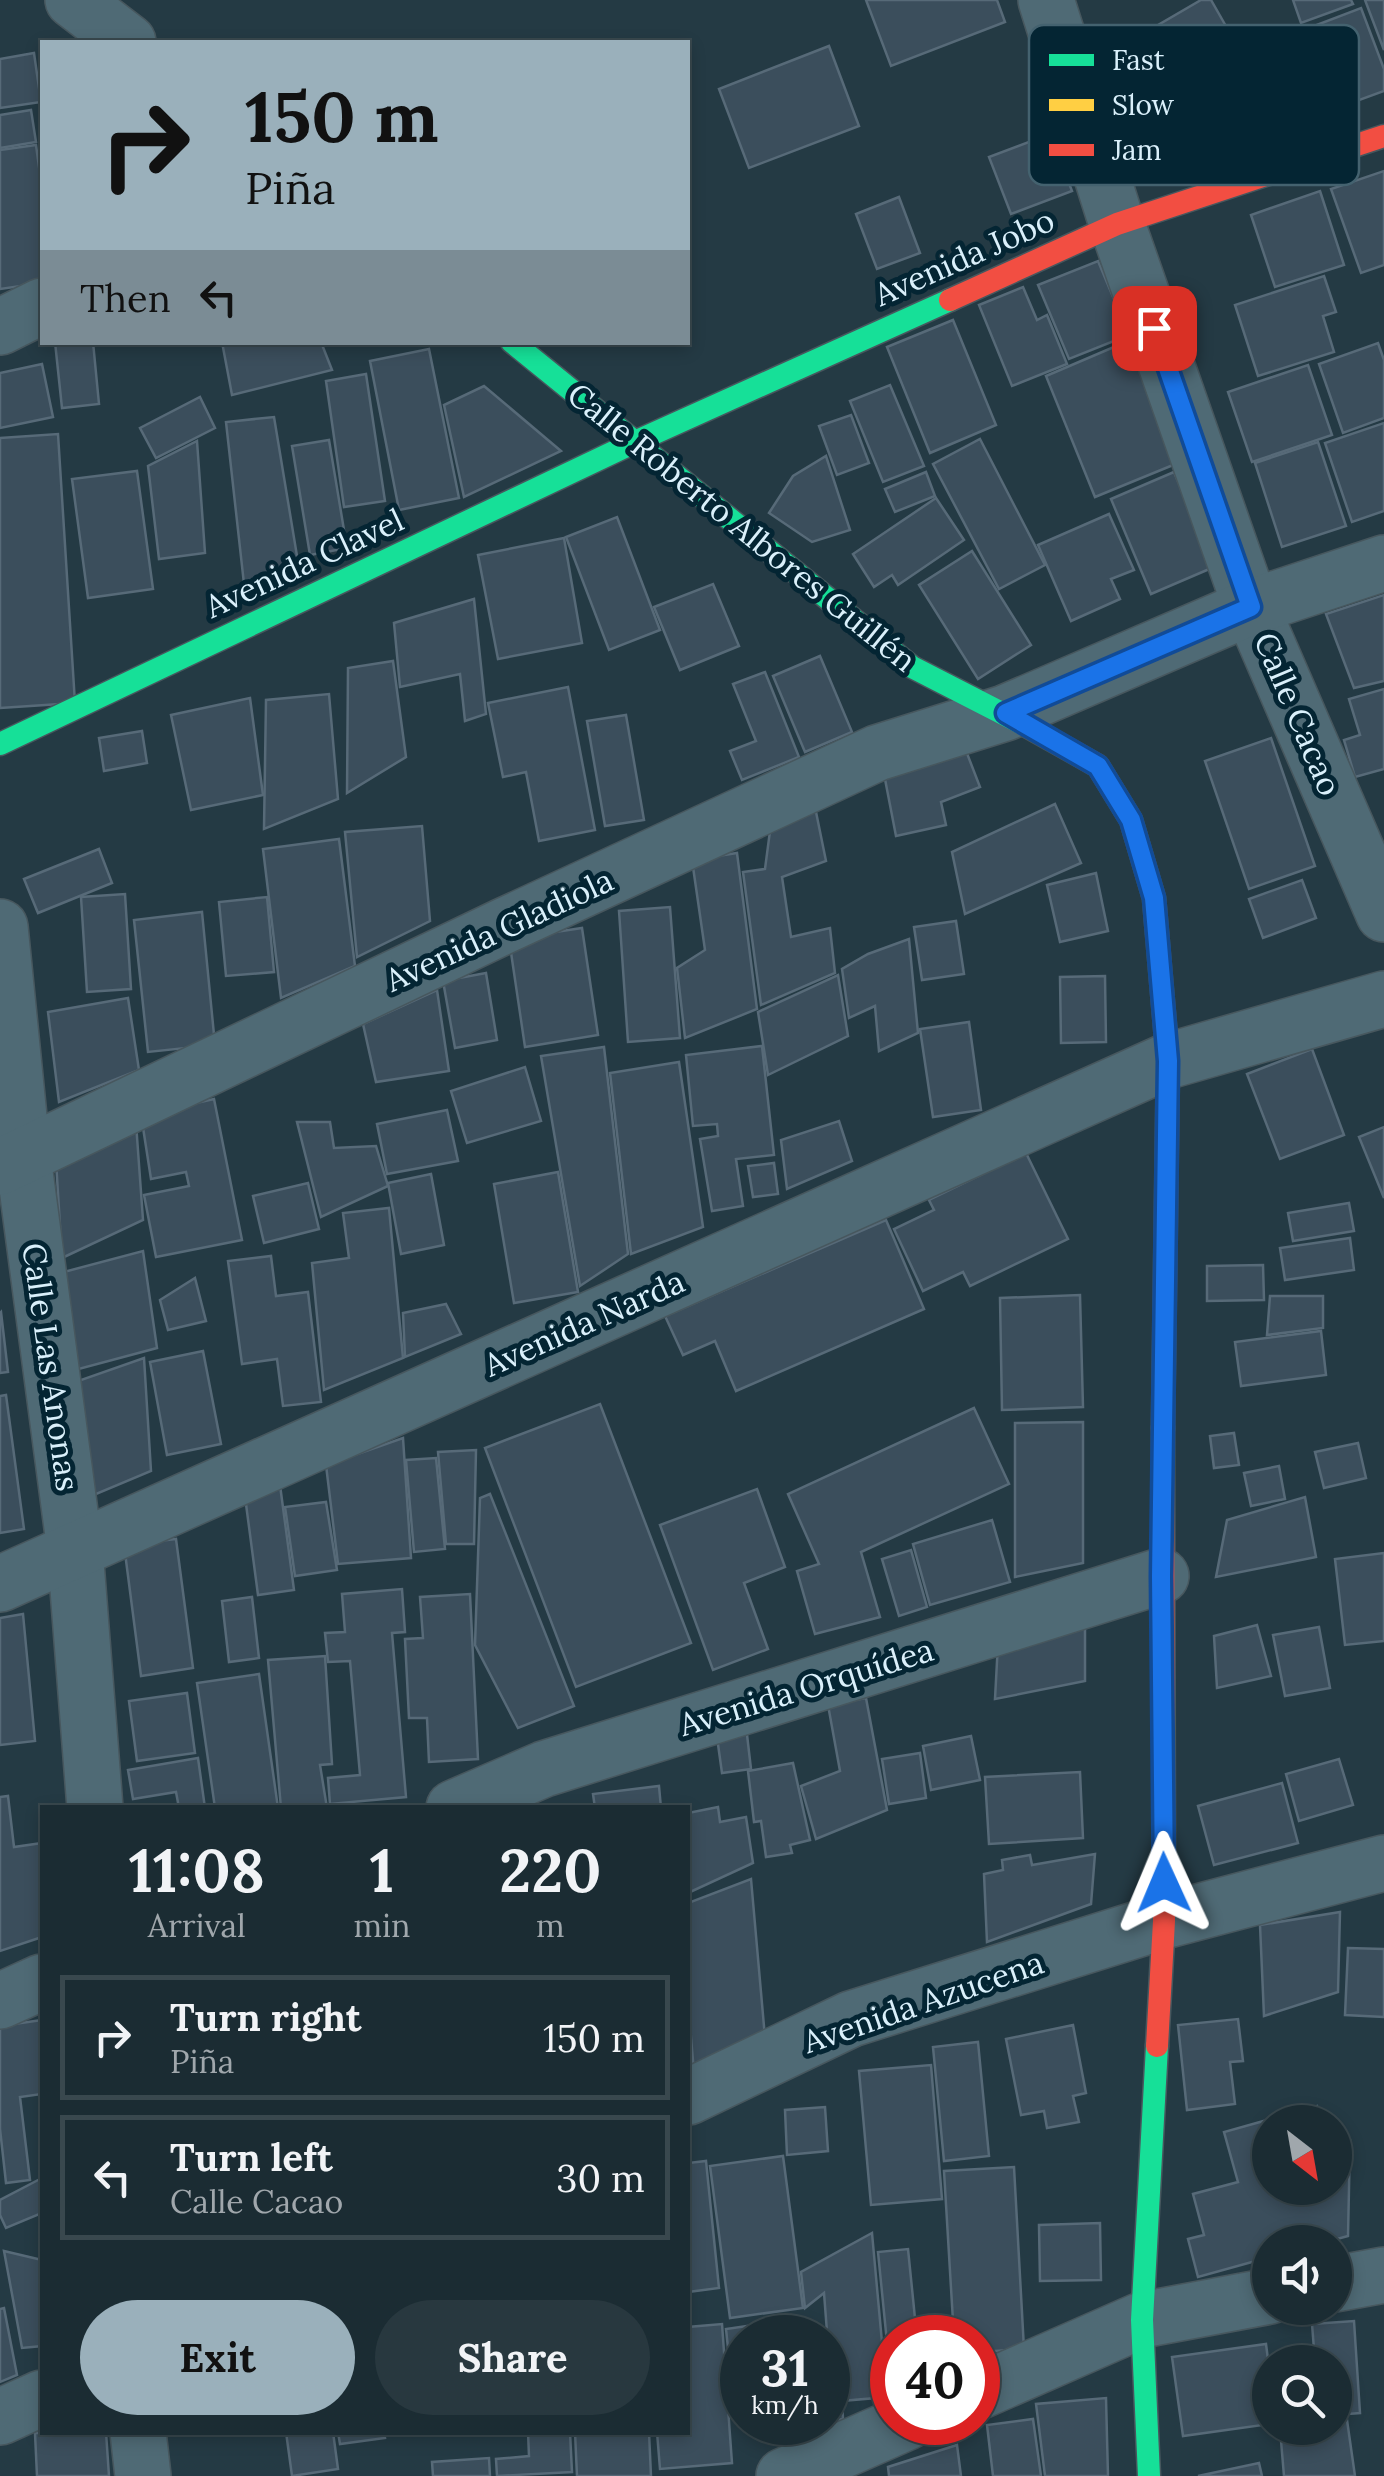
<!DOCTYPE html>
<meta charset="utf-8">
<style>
body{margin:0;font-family:Lora,serif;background:#28383f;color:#f1f3f6;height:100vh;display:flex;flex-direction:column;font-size:38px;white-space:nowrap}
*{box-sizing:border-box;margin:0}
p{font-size:32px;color:#a0a7ac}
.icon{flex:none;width:55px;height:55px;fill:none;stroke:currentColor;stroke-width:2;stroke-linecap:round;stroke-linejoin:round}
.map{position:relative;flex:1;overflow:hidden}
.sheet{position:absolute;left:40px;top:1805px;width:650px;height:630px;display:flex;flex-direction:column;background:#1b2c33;border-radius:0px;box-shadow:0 5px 15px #0003,0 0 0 2px #39484e}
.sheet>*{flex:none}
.top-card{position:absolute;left:40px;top:40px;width:650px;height:305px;border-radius:0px;box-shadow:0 5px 15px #0003,0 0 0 2px #39484e;background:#9ab0bb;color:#111;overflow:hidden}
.needle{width:65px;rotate:149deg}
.controls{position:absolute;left:1252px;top:2105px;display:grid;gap:20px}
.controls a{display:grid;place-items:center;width:100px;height:100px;border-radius:50%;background:#1b2c33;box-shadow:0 5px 15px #0003,0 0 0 2px #39484e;font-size:50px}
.speed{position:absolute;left:720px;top:2315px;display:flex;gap:20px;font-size:50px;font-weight:700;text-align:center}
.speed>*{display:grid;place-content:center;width:130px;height:130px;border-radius:50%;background:#1b2c33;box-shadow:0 5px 15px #0003,0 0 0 2px #39484e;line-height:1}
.speed small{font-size:25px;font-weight:400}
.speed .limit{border:15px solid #d22;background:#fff;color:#111}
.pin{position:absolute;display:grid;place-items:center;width:85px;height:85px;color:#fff;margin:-42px;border-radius:20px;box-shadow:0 5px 15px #0006}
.me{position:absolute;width:110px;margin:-55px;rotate:359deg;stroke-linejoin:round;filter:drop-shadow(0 0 8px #0008)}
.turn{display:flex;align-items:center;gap:35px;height:210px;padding:0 40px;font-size:45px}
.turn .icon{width:130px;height:130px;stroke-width:2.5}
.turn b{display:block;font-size:70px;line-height:85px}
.then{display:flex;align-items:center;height:95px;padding:0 40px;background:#0003;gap:20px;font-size:38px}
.eta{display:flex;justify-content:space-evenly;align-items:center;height:170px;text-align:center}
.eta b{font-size:60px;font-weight:700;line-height:70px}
.action{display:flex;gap:20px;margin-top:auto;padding:20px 40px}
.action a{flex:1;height:115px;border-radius:60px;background:#9ab0bb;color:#111;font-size:40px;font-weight:700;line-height:115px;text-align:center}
.action a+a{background:#28383f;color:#f1f3f6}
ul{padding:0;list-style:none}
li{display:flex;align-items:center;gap:30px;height:125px;margin:0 20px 15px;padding:0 20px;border:5px solid #39484e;border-radius:0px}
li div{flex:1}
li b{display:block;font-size:38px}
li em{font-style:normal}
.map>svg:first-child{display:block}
.building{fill:#3b4e5c;stroke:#576a78;stroke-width:2.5}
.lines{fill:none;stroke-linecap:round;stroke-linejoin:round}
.street-casing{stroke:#47575e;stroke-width:58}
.fast-casing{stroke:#47575e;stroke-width:25}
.slow-casing{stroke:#47575e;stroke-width:25}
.jam-casing{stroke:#47575e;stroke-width:25}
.street{stroke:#4f6a75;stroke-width:55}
.fast{stroke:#16e098;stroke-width:22}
.slow{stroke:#ffcf43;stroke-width:22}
.jam{stroke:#f24e42;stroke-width:22}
.route-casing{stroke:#114b97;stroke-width:25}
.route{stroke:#1a73e8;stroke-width:18}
.labels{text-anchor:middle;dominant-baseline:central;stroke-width:10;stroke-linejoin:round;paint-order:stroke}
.street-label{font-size:32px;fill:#daf0fb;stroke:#042533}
.key{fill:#042533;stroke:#44626f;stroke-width:2.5}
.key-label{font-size:28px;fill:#daf0fb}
</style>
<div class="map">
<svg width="1384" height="2476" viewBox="0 0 1384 2476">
<rect width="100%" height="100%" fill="#243a44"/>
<g class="building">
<path d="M866,0h131l8,22 -114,44z"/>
<path d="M1201,0h10l20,35 -55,32 -23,-39z"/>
<path d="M1293,0h58l2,4 -52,19z"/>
<path d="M1365,0h19v50z"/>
<path d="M1361,8l23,61v22l-41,15 -29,-80z"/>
<path d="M829,46l30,80 -110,42 -30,-79z"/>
<path d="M34,53l7,49 -41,6v-49z"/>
<path d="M31,110l5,32 -36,6v-33z"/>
<path d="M1050,134l22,57 -61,23 -22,-57z"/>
<path d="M36,145l6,44v94l-42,6v-139z"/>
<path d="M1384,171v94l-23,8 -30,-84z"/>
<path d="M1320,191l24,74 -69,22 -24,-72z"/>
<path d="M899,197l21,56 -43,16 -21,-55z"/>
<path d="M1098,261l31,74 -60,24 -31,-74z"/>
<path d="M1324,276l12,36 -13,4 11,36 -76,24 -23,-71z"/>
<path d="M1023,287l14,33 10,-5 20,49 -55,22 -33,-81z"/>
<path d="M953,320l43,105 -66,28 -43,-106z"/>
<path d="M1128,341l50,122 -83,34 -49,-121z"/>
<path d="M55,342h38l6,62 -37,4z"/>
<path d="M222,342h99l11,28 -100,25z"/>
<path d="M1378,343l6,17v58l-41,15 -24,-69z"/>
<path d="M429,349l30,149 -60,12 -29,-149z"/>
<path d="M42,364l11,53 -53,11v-55z"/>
<path d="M1308,365l24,70 -80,27 -24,-70z"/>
<path d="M366,374l19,127 -41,6 -18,-126z"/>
<path d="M890,385l34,81 -41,16 -33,-81z"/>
<path d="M484,386l77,65 -97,46 -20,-92z"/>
<path d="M200,397l15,31 -59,30 -16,-30z"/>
<path d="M851,415l18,48 -32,12 -18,-49z"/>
<path d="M274,417l25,151 -54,25 -19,-171z"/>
<path d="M1384,423v88l-32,11 -27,-79z"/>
<path d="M58,434l17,269 -75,5v-270z"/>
<path d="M980,439l65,126 -46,24 -66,-125z"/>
<path d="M329,440l18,108 -37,7 -18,-109z"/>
<path d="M197,441l8,112 -46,6 -11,-93z"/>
<path d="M1318,442l28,84 -64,21 -27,-84z"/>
<path d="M826,456l24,74 -38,12 -43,-29 24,-37z"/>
<path d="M137,471l16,118 -65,9 -16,-119z"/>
<path d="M926,472l9,24 -40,16 -10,-23z"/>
<path d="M1174,472l40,95 -63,27 -40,-95z"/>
<path d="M936,498l28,42 -66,45 -6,-10 -18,12 -21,-33z"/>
<path d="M1109,514l25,56 -23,9 9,20 -49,22 -33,-76z"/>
<path d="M617,517l43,113 -51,20 -43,-113z"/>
<path d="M564,538l18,105 -84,16 -20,-104z"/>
<path d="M972,551l59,94 -53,34 -59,-94z"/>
<path d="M713,584l26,62 -59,24 -26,-63z"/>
<path d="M1384,595v86l-30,7 -28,-74z"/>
<path d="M474,599l12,115 -21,7 -5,-47 -60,13 -6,-64z"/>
<path d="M820,656l32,76 -47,20 -32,-76z"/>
<path d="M393,661l13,96 -59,36 1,-125z"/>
<path d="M765,672l34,85 -57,23 -12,-29 26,-10 -23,-57z"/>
<path d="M568,687l27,143 -56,11 -13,-69 -23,5 -15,-74z"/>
<path d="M1384,689v80l-29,8 -11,-37 16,-5 -11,-36z"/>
<path d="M329,694l9,105 -74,30 2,-129z"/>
<path d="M250,698l13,97 -72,15 -20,-95z"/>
<path d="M626,715l18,105 -39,6 -18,-105z"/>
<path d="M142,731l5,32 -43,8 -5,-33z"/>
<path d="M1271,738l44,128 -66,23 -44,-128z"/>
<path d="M963,743l17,44 -39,15 5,23 -50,11 -12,-62z"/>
<path d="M1055,804l26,59 -116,51 -13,-62z"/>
<path d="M815,807l11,54 -44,16 9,60 39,-9 5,45 -74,32 -18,-133 22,-3 5,-38z"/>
<path d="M422,826l8,95 -73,36 -12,-125z"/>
<path d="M339,839l16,127 -74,32 -18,-149z"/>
<path d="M99,849l13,34 -74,30 -14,-34z"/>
<path d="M737,853l20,156 -72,29 -8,-70 28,-18 -13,-90z"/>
<path d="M1096,873l12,58 -48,11 -13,-57z"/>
<path d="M1302,880l14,38 -53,20 -14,-39z"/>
<path d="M125,894l6,95 -44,3 -6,-95z"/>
<path d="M267,897l7,75 -48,4 -7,-74z"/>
<path d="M670,907l10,131 -52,4 -9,-131z"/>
<path d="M202,912l13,133 -67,7 -14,-132z"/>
<path d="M956,921l8,53 -42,6 -8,-53z"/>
<path d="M582,928l16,107 -73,12 -16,-108z"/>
<path d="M909,939l9,94 -39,18 -4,-45 -26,12 -7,-49 26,-15z"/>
<path d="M486,973l11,67 -42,8 -12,-67z"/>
<path d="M838,975l10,61 -80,39 -10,-63z"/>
<path d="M1105,976l1,66 -45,1 -1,-66z"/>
<path d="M437,990l12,81 -73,11 -13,-58z"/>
<path d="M128,998l11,72 -80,32 -11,-90z"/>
<path d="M969,1022l12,88 -48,7 -13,-88z"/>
<path d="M762,1046l12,109 -38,4 7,47 -31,5 -12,-72 18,-3 -1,-12 -24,2 -7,-71z"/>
<path d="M604,1047l24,207 -48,32 -39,-230z"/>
<path d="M1312,1049l32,86 -64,24 -33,-85z"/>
<path d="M679,1062l24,165 -72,27 -21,-181z"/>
<path d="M525,1067l16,54 -74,22 -16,-52z"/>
<path d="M214,1099l28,141 -86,17 -12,-62 45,-9 -3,-14 -35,7 -9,-58 32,-13z"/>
<path d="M447,1110l11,51 -71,13 -10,-50z"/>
<path d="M839,1121l13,40 -65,28 -6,-49z"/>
<path d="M297,1122h33l4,26 42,-2 12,40 -67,31z"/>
<path d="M136,1123l7,97 -81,38 -6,-97z"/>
<path d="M1384,1127v71l-25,-61z"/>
<path d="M1026,1153l42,86 -98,47 -7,-14 -40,19 -29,-62 40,-19 -5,-10z"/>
<path d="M774,1163l4,31 -25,3 -5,-31z"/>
<path d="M558,1172l20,120 -64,11 -20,-119z"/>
<path d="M431,1174l13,71 -43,9 -13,-71z"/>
<path d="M308,1183l11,46 -55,14 -11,-47z"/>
<path d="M1349,1203l5,28 -61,10 -5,-28z"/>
<path d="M389,1208l14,150 -79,32 -12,-127 37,-5 -6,-45z"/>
<path d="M886,1220l38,89 -188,82 -21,-50 -32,14 -18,-39z"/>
<path d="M1350,1238l4,32 -69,10 -5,-32z"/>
<path d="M143,1251l14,97 -82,22 -15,-97z"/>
<path d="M271,1256l5,40 32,-4 13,110 -38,4 -6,-47 -35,5 -14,-103z"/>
<path d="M1263,1265l1,35 -57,1v-35z"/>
<path d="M195,1278l11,43 -38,9 -8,-30z"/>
<path d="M1080,1295l3,112 -81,3 -2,-112z"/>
<path d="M1270,1296h53v32l-56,7z"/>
<path d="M446,1304l15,30 -56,23 -2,-44z"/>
<path d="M1,1312l7,60 -8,1v-60z"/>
<path d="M1321,1331l5,44 -85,11 -6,-44z"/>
<path d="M203,1351l18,93 -54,11 -17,-93z"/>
<path d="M144,1358l7,113 -62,26 -11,-116z"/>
<path d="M6,1395l18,134 -24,4v-137z"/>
<path d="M600,1404l91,239 -115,44 -91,-239z"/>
<path d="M974,1408l35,76 -148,68 19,65 -65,17 -18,-63 22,-7 -31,-70z"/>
<path d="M1083,1422v141l-68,14v-154z"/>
<path d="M1234,1433l5,32 -25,3 -4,-32z"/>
<path d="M403,1438l8,120 -73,6 -12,-99z"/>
<path d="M1358,1443l8,35 -42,10 -9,-36z"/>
<path d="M476,1450l-2,94h-28l-8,-92z"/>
<path d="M436,1458l9,91 -31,3 -8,-92z"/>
<path d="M1279,1466l6,33 -34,7 -7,-33z"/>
<path d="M280,1485l14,105 -36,5 -14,-106z"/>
<path d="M757,1489l28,78 -41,16 24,66 -55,21 -53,-145z"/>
<path d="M490,1494l84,212 -56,22 -43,-83 5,-147z"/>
<path d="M1305,1497l11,60 -100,20 11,-57z"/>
<path d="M326,1502l11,68 -42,6 -10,-69z"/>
<path d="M992,1520l18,62 -80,23 -17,-61z"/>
<path d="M176,1539l17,129 -52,8 -17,-131z"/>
<path d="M911,1550l16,57 -28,9 -17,-57z"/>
<path d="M1384,1553v88l-39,4 -10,-86z"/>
<path d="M402,1589l3,43 -13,1 14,164 -76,7 -2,-26 32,-3 -10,-114 -22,1 -3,-29 20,-1 -3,-38z"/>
<path d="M470,1594l8,165 -49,3 -2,-44h-18l-4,-79 18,-1 -3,-41z"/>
<path d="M252,1597l7,61 -30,4 -7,-61z"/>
<path d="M23,1614l12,127 -35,4v-127z"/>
<path d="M1085,1616v65l-90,18 3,-56z"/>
<path d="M1257,1625l14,51 -54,12 -3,-52z"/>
<path d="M1319,1627l11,61 -45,8 -12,-61z"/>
<path d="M325,1656l7,108 -12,1 7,43h-46l-13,-148z"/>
<path d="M259,1674l19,134h-63l-18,-125z"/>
<path d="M187,1693l8,60 -58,8 -8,-60z"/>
<path d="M866,1698l21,112 -71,29 -15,-53 39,-15 -12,-66z"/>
<path d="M746,1726l5,43 -29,4 -6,-43z"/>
<path d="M971,1736l9,44 -49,10 -8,-44z"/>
<path d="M920,1753l6,45 -37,6 -7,-45z"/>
<path d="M198,1758l7,50h-26l-3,-16 -43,7 -5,-29z"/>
<path d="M1339,1759l14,46 -54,16 -13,-47z"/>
<path d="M793,1763l17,77 -20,5 2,8 -26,4 -5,-36 -7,1 -6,-51z"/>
<path d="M1080,1772l3,66 -94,6 -4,-67z"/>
<path d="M1282,1783l16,60 -84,22 -16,-59z"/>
<path d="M659,1786l2,22h-66l-2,-14z"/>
<path d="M8,1796l6,51 28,-4v94l-42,14v-154z"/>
<path d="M718,1807l2,15 26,-5 7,46 -65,30v-80z"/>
<path d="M1095,1854l-4,50 -104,38 -3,-68 19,-4 -1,-10 28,-5 2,10z"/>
<path d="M751,1879l15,170 -72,23 -6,-69v-100z"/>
<path d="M1340,1912l-2,80 -74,24 -4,-91z"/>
<path d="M1348,1948l36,1v68l-39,-2z"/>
<path d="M1238,2019l5,42 -13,1 5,42 -48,6 -9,-85z"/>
<path d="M42,2020v74l-22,3 10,83 -24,3 -6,-54v-103z"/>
<path d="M1073,2025l13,68 -13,3 6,26 -32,6 -3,-17 -23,4 -15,-76z"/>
<path d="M978,2042l11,114 -45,5 -11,-114z"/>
<path d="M931,2065l11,134 -71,6 -12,-134z"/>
<path d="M1317,2106l5,16h-52v66h65v-41l15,-6 -2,95 -22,6h-56v15l-72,20 -10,-38 16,-4 -11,-41 45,-12 -14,-50z"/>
<path d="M825,2107l3,44 -41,4 -2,-45z"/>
<path d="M783,2156l20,152 -73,10 -20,-152z"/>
<path d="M706,2161l13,127 -31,4v-129z"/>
<path d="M1014,2167l10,182 -46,3v-14h-24l-10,-167z"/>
<path d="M42,2178v35l-36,15 -6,-13v-15z"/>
<path d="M1100,2223l1,57 -61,1 -1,-56z"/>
<path d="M872,2233l15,164 -45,4 1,18 -15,2 1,-63 -5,-65 -19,15 -4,-36z"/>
<path d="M908,2249l9,89h-25v55l-14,-141z"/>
<path d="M4,2251l38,9v86l-20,2z"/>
<path d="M4,2308l13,67 -17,7v-73z"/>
<path d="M1354,2321l6,92 -25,2v-53h-20l-3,-38z"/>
<path d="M722,2324l10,139 -72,6 -3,-37h31v-105z"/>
<path d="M761,2324l2,14h-21v76l-7,1 -9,-86z"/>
<path d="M1266,2344l4,31v49l-87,12 -11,-79z"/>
<path d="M1106,2398l2,78h-63l-9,-72z"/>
<path d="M1033,2419l8,57h-48l-6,-51z"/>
<path d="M1347,2420l8,56h-71l-4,-47 55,-1v-6z"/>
<path d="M106,2432l3,44h-72l-2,-43z"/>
<path d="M286,2432h47l5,37 -46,7z"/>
<path d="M338,2432h46l1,6 -45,6z"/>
<path d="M528,2432h42l2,40 -75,4 -1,-17 33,-3z"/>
<path d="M575,2432h74l2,44h-74z"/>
<path d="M957,2445l4,31h-72l-1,-9z"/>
<path d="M489,2458l1,18h-57l-1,-14z"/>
<path d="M1259,2463l3,13h-64z"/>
</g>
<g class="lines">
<g class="street-casing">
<g id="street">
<path d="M73,0l55,42"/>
<path d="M1046,0l71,224 134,383 133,307"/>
<path d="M0,327l42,-21"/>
<path d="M0,927l23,230 52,393 20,258"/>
<path d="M0,1167l504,-241 373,-173 128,-40 246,-106 133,-44"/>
<path d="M0,1584l1168,-523 216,-62"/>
<path d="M454,1808l90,-39 617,-193"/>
<path d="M0,2001l42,-19"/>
<path d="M688,2097l163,-78 313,-98 220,-58"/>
<path d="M1335,2284l49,-9"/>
<path d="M978,2392l164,-72 128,-24"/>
<path d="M0,2417l42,-19"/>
<path d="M138,2432l5,44"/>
<path d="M784,2476l123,-54"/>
</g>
</g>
<g class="fast-casing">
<g id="fast">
<path d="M512,342l400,325 113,58"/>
<path d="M0,744l637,-303 313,-141"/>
<path d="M1149,2476l-7,-156 15,-274"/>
</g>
</g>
<g class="slow-casing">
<path id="slow" d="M1025,725l73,41 33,54 23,78 14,163 -5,367"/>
</g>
<g class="jam-casing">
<g id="jam">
<path d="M950,300l167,-76 267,-88"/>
<path d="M1157,2046l7,-125 -1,-493"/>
</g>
</g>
<use href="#street" class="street"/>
<use href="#fast" class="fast"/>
<use href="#slow" class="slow"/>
<use href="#jam" class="jam"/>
</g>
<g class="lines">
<g class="route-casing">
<path id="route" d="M1154,328l97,279 -245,106 92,53 33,54 23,78 14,163 -7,515 3,307"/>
</g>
<use href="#route" class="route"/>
</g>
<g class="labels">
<g class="street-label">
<text transform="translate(964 257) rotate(-24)">Avenida Jobo</text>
<text transform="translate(742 527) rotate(39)">Calle Roberto Albores Guillén</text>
<text transform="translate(304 563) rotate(-25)">Avenida Clavel</text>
<text transform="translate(1298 714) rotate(67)">Calle Cacao</text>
<text transform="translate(499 930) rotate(-25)">Avenida Gladiola</text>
<text transform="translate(584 1323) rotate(-24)">Avenida Narda</text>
<text transform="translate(51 1367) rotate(82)">Calle Las Anonas</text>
<text transform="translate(806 1687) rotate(-17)">Avenida Orquídea</text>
<text transform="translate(923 2002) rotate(-19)">Avenida Azucena</text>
</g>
</g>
<rect x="1029" y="25" width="330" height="160" rx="15" class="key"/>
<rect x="1049" y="54" width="45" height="12" fill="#16e098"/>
<rect x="1049" y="99" width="45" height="12" fill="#ffcf43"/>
<rect x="1049" y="144" width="45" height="12" fill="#f24e42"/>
<g class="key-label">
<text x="1112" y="70">Fast</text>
<text x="1112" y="115">Slow</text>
<text x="1112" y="160">Jam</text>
</g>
</svg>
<div class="controls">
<a><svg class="needle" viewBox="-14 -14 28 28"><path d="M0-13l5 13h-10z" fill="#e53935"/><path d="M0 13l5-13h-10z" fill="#a0a7ac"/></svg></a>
<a><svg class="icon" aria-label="sound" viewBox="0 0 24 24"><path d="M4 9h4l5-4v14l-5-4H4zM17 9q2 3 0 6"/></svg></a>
<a><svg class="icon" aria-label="search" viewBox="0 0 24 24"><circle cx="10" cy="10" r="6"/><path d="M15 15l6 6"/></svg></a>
</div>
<div class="speed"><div>31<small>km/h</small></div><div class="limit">40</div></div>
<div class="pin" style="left:1154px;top:328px;background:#d93025"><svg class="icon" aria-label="arrive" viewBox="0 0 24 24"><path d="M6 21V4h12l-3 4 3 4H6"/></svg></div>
<svg class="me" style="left:1164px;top:1883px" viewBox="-20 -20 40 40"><path d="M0-17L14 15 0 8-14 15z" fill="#1a73e8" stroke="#fff" stroke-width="4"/></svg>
<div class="top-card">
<div class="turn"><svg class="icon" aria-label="right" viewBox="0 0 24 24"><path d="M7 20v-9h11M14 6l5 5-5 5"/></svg><div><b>150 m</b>Piña</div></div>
<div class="then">Then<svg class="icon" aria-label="left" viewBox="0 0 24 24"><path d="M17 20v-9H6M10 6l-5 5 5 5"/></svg></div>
</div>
<section class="sheet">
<div class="eta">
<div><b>11:08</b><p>Arrival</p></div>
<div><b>1</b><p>min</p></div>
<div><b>220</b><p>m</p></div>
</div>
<ul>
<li><svg class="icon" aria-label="right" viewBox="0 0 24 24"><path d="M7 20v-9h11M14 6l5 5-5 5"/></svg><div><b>Turn right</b><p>Piña</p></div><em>150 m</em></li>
<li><svg class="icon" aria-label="left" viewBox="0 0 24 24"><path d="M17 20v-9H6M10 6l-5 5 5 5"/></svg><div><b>Turn left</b><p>Calle Cacao</p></div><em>30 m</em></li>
</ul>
<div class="action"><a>Exit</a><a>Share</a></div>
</section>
</div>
